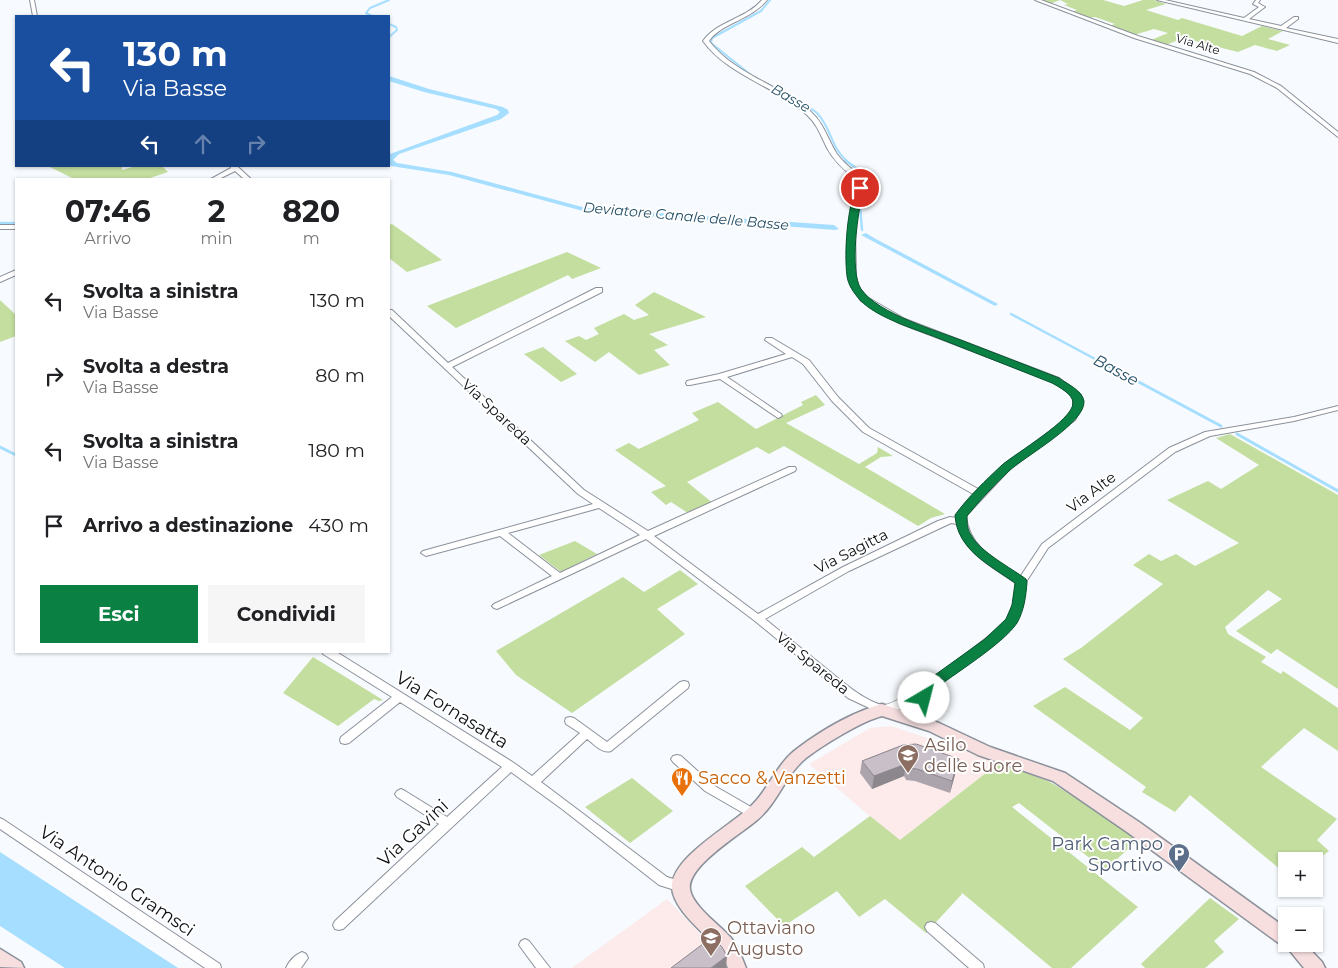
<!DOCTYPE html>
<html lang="it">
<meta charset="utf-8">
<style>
body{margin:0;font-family:Montserrat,sans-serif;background:#f6f6f6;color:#202124;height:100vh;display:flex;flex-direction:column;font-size:19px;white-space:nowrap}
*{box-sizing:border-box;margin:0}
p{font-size:16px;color:#757577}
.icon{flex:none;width:28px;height:28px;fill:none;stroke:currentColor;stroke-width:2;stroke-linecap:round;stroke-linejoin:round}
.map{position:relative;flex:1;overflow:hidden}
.sheet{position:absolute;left:15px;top:178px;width:375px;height:475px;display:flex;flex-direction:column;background:#fff;border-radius:0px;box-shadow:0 1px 4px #0004}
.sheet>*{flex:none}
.banner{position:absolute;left:15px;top:15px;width:375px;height:152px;border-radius:0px;box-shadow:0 1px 4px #0004;background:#1a4fa0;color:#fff;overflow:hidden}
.fabs{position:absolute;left:1278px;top:852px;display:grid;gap:10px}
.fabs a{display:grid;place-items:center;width:45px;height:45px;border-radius:0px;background:#fff;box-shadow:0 1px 4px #0004;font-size:25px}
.pin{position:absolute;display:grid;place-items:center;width:42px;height:42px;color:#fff;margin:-21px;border:2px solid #fff;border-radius:50%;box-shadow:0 1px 5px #0007}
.me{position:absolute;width:55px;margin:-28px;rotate:37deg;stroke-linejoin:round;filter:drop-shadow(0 0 4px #0008)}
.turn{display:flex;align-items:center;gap:18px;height:105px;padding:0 25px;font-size:22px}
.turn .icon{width:65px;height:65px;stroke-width:2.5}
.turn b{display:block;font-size:35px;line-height:42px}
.lanes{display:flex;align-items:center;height:48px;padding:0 25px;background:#0003;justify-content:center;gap:25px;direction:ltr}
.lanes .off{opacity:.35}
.eta{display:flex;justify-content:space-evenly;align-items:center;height:85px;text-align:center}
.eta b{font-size:30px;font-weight:700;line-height:35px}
.cta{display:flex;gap:10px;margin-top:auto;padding:10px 25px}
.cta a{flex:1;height:58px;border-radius:0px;background:#0b8043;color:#fff;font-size:20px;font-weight:700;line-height:58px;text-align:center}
.cta a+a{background:#f6f6f6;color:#202124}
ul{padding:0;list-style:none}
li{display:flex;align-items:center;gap:15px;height:75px;padding:0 25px}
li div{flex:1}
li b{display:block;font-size:19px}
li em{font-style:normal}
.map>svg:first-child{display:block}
.education{fill:#fcebea}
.green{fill:#c3de9f}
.water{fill:#a6deff}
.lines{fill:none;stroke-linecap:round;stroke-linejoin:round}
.stream-far2{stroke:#a6deff;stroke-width:2}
.stream-far1{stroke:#a6deff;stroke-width:2.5}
.stream{stroke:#a6deff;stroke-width:3}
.street-casing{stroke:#8b919b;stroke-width:2}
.secondary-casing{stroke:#8b919b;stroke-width:3}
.street{fill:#fff;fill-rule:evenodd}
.secondary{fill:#f7dfe0;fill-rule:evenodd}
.wall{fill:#aca4ad}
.shaded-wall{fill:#8c868d}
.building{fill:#c8bfc9;stroke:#8c868d}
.route{fill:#0b8043;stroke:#07532c}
.labels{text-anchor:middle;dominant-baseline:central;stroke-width:4;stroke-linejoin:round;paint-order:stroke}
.far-street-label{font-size:12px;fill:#0e1114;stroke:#fff}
.far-water-label{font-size:14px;font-style:italic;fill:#244e65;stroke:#fff}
.street-label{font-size:15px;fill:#0e1114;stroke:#fff}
.water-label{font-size:16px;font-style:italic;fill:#244e65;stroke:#fff}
.near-street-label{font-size:18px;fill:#0e1114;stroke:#fff}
.near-education-label{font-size:18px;fill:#785e54;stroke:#fff;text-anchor:start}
.near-food-label{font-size:18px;fill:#c56008;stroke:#fff;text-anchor:start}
.near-service-label{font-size:18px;fill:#4e5e75;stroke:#fff;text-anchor:end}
</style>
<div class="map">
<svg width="1338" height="968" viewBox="0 0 1338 968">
<rect width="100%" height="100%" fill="#f7fafe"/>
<g class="education">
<path d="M891,726l109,36 -101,79 -90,-77 61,-36z"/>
<path d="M667,899l42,44 12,25h-149z"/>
</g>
<g class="green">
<path d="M1040,0h63l21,6 19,-6h11l12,4 -20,6 32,10 4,-2 60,18 20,-10 21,5 -15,8 22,6 -13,6 -22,-6 -17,7 -55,-14 -17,7 -15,-5 17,-7 -14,-4 -20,6 -25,-9 6,-2 -20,-7 -7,1 -17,-6 6,-2 -13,-5 4,-1 -8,-4 -10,4z"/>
<path d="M48,166h74v4l14,-4h26l6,6 -21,7h-73z"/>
<path d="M392,224l50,36 -35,12 -18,-14v-33z"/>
<path d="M567,252l34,16 -29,11 -4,-4 -112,53 -29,-22z"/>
<path d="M654,292l52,25 -57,17 19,11 -14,5 16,15 -31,10 -30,-23 -14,10 -30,-21 14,-5 7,4 13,-6 -5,-6 30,-14 10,6 15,-5 -14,-10z"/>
<path d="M0,300l16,15v21l-16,6z"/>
<path d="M543,347l34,27 -16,8 -37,-28z"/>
<path d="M816,395l9,10 -39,18 73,41 18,-11 1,-6 15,9 -12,1 -16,10 80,47 -14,4 -13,8 -134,-80 -15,8 -12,-7 -70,35 27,22 -26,9 -17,-11 -5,3 -15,-13 15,-6 -51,-36 14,-7 10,6 60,-29 -7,-7 26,-11 38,27 47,-24 -2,-3z"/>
<path d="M1230,434l108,61v194l-61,-40 -6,5 -35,-23 46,-32 -14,-9 -43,37 3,7 38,23 -5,5 20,12 2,-3 55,37v43l-34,-23 -43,39 76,52 -20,21 12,11 -15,11 -28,-1v13l-96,-79 -15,17 -33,-20 4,-5 -113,-81 32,-19 65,43 13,-12 -80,-59 18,-11 82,-64 -30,-19 16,-11 12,7 15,-7 19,12 44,-23 -72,-43 41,-19 13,8 38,-24 -43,-27z"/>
<path d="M575,541l22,13 -36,18 -22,-17z"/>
<path d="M680,570l18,14 -41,25 28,25 -113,79 -56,-38 -20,-24 127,-74 21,15z"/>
<path d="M313,657l70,43 -4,1 -5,-2 -36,27 -55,-33z"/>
<path d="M1000,762l50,20 62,38 27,19 -34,31 -86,-67 -7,4 126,100 -67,61h-19l-91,-76 1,2 -36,39 -41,-34 -26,18 -22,-26 -53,35 -39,-40 57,-39 12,10 56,-41 30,24z"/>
<path d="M632,778l41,33 -43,32 -45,-36z"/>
<path d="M1210,898l29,21 -25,22 10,11 -19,16h-60l-4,-4z"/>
</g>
<g class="water">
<path d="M389,76l40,13 74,18 5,3 1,3 -8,6 -102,35 -6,6 4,3 55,9 134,36 248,17 5,4 -4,1 -252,-19 -134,-36 -58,-9 -2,-2 1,-10 107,-39 3,-3 -4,-3 -72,-17 -35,-11z"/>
<path d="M866,233l8,5 124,66 -3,2 -134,-71z"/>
<path d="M0,852l178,116h-113l-65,-42z"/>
</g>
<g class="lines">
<g class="stream-far2">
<path d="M372,16l-6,-3 4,-5 19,-8"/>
<path d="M389,24l7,3 1,3 -8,7"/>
<path d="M751,75l-40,-32 1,-5 49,-27 9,-11"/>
<path d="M796,101c7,4 16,7 21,12 14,14 14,35 30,48"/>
</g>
<g class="stream-far1">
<path d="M845,160l26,19 -11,26 2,25"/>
<path d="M0,223h16"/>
<path d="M1011,314l99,53"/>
</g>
<g class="stream">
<path d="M1107,365l114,61"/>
<path d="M1237,434l101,57"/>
<path d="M0,447l16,8"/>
</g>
<g class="street-casing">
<g id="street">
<path d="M30,0h4l3,16h-4z"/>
<path d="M762,0h5c-16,20 -46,23 -58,41 25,33 71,44 101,70 14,12 18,29 27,43 7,10 17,16 25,24l1,10 -5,18 -3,26 1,45 3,11 8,9 38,22 154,59 22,17v13l-6,12 -65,49 -44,47c3,31 29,44 54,61l22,-33 127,-96 36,-16 89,-15 44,-11v4l-44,11 -84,15 -35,16 -127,96 -22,34 -3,23 -9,18 -21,22 -62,45c-4,20 -2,20 8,37l-1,3 -4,1 -4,-1c-8,-11 -13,-19 -11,-33l-22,14 -15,3 -34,-16 -93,-77 -109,-82 -149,70 -3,-1 -2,-2 2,-2 58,-28 -52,-40 -74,20 -5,-3 2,-2 170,-47 -15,-10 -189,-178v-6h3l56,53 148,-75h6v4l-150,75 132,123 64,41 141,-64h6l1,2 -1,2 -141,65 104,78 85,-47 95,-46 12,-4 7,1 1,-5 17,-18 -112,-63 -31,-31 -29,-37 -11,-7 -65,20 54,37 1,2 -4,2 -58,-39 -30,6h-3l-1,-2 1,-2 32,-7 67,-20 -21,-14 1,-2h6l37,22 29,37 31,31 111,62 24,-25 65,-48 4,-9v-12l-20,-14 -154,-59 -38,-22 -9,-13 -4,-11 1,-45 3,-26 5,-18 -1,-9c-12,-9 -22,-18 -29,-31 -6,-12 -10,-24 -20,-33 -30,-28 -80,-40 -104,-74 14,-20 43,-22 59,-41zM599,508l41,27 -80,38 -52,-40zM951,523l6,1c6,28 37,44 59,59 -2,12 -2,27 -10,37 -11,14 -110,89 -124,85 -19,-5 -39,-23 -54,-35 -21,-17 -42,-34 -63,-51l84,-48z"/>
<path d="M1035,0h6l97,36 116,36 27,14 57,46v5l-61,-49 -27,-14 -116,-36z"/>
<path d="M1157,0h8l79,18 15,-11 -6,-3 3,-4h4l-2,3 7,4 -16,12 32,7 13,-9h4v2l-12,9 52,11v4z"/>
<path d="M230,166l8,1 13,12h-7l-9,-8 -16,8h-8l20,-11z"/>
<rect x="0" y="225" width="16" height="4"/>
<path d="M16,270v5l-16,7v-5z"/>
<path d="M322,651h13l179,112 18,13 48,-43 -14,-9 -1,-3 1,-3 4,-1 4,1 33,24 73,-60 4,-1 4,1 1,3 -1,3 -77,63c-9,3 -17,-7 -24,-12l-46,43 126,95 18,6 2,4 -2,4 -4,1 -22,-7 -97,-76 -51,-37 -168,157 -4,1 -4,-1 -2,-4 2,-4 104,-97 -42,-27 -2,-3 2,-3 4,-2 4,2 42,26 55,-50 -102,-65 -51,41 -4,1 -4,-1 -1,-3 1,-3 51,-40 -69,-43z"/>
<path d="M677,755l4,1 32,29 45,26 2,3 -2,3 -4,2 -4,-2 -45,-26 -32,-29 -2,-3 2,-3z"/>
<path d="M0,818l4,2 216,144 1,4h-16l-205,-139z"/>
<path d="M931,922l4,1 48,41 1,4h-15l-42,-37 -2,-4 2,-4z"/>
<path d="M525,939l4,2 21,27h-14l-17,-23 2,-4z"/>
<path d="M302,952l4,2 2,4 -7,10h-15c3,-7 9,-13 16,-16z"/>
</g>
</g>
<g class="secondary-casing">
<g id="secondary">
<path d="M882,704l57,19 51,24 75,26 74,49 147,106v16h19l17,18 3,6h-21l-18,-22 -6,-2 -153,-112 -74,-51 -75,-26 -49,-24 -47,-15c-20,5 -59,29 -76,42 -21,17 -28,45 -49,62 -16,14 -70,46 -67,69 2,17 30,36 41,49 7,8 11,20 15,30h-18c-3,-7 -6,-14 -11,-20 -13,-16 -44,-38 -45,-61 0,-31 61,-62 81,-83 17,-17 24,-41 45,-56 24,-18 55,-36 84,-44z"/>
<path d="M0,949l21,13 3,6 -24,-1z"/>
</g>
</g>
<use href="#street" class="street"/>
<use href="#secondary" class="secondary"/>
</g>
<path class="wall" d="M903,745l53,26 -6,22 -35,-12 -9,-1 -2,-4 -32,13 -12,-16 2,-12z"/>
<g class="shaded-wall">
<path d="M959,759l-3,12 -6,22 2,-12z"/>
<path d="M906,764l-2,12 -32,13 2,-13z"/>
<path d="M727,956l-1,12h-15z"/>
</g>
<g class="building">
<path d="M916,744l43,15 -7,22 -35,-12 -9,-1 -2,-4 -32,12 -12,-15 41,-16z"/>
<path d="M712,937l10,10 5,9 -16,12h-40z"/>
</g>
<path class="route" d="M857,186l7,2c-6,21 -15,83 -3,101 17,25 77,42 105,53 31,12 62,24 93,36 8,6 23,12 25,23 2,22 -59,55 -75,70 -15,14 -29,29 -42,45 0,7 0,13 4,19 8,16 40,33 55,44l1,3c-1,14 -3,29 -10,41 -14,21 -63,51 -85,68l-3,10h-10l-2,-3 4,-13 64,-46 21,-20 6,-14 3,-22c-25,-18 -58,-33 -60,-68 13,-18 31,-35 47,-50 14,-12 71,-45 71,-62 0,-9 -14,-16 -21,-20 -38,-15 -76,-30 -114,-45 -23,-9 -61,-20 -78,-38 -6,-7 -12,-15 -13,-24 -3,-22 0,-70 10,-90z"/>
<defs>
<g id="school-pin" transform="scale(1.125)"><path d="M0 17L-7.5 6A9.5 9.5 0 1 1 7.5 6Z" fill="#8d6e63" stroke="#fff"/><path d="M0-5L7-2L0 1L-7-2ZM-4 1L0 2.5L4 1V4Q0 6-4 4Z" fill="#fff"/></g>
<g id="restaurant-pin" transform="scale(1.125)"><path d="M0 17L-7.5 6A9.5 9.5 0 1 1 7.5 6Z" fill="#e8710a" stroke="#fff"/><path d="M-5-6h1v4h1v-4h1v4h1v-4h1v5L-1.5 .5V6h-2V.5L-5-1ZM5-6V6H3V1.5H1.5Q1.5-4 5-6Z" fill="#fff"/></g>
<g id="parking-pin" transform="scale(1.125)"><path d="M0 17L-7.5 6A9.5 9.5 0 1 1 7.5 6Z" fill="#5c6f8a" stroke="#fff"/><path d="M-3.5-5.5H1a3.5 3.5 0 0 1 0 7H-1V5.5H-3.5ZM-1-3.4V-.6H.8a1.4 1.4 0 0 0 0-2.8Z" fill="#fff"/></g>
</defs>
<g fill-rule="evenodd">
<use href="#school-pin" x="908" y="755"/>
<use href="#restaurant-pin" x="682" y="778"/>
<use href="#parking-pin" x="1179" y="854"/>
<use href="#school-pin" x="711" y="938"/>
</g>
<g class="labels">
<g class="far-street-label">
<text transform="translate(1198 44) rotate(17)">Via Alte</text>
</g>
<g class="far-water-label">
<text transform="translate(791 98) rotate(30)">Basse</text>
<text transform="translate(686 216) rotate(5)">Deviatore Canale delle Basse</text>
</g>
<g class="street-label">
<text transform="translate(497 412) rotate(43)">Via Spareda</text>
<text transform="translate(1091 492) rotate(-37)">Via Alte</text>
<text transform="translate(851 551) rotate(-27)">Via Sagitta</text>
<text transform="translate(813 663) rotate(39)">Via Spareda</text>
</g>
<g class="water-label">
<text transform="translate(1116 370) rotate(28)">Basse</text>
</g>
<g class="near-street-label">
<text transform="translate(452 710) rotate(32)">Via Fornasatta</text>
<text transform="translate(413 833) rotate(-43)">Via Gavini</text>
<text transform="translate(117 881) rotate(34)">Via Antonio Gramsci</text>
</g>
<g class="near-education-label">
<text x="924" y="745">Asilo<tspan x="924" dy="21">delle suore</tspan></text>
<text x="727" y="928">Ottaviano<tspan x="727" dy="21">Augusto</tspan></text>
</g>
<g class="near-food-label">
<text x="698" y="778">Sacco &amp; Vanzetti</text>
</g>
<g class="near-service-label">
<text x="1163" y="844">Park Campo<tspan x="1163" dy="21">Sportivo</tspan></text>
</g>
</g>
</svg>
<div class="fabs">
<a>+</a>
<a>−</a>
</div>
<div class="pin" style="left:860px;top:188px;background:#d93025"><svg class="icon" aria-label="arrive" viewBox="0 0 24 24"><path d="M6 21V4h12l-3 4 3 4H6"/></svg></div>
<svg class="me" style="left:924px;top:698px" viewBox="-20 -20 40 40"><circle r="19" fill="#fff"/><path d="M0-13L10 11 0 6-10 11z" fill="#0b8043"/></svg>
<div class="banner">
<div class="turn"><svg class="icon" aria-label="left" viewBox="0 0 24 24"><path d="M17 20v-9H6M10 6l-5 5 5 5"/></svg><div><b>130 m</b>Via Basse</div></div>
<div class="lanes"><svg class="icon" aria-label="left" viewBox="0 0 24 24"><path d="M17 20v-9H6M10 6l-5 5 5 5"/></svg><svg class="icon off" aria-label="ahead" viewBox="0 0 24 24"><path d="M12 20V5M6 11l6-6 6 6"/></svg><svg class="icon off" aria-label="right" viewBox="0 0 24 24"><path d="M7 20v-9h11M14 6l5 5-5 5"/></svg></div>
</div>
<section class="sheet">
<div class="eta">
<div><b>07:46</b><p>Arrivo</p></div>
<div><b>2</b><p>min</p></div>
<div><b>820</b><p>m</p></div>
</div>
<ul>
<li><svg class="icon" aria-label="left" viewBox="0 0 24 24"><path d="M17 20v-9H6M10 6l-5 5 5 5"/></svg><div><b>Svolta a sinistra</b><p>Via Basse</p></div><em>130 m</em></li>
<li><svg class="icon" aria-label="right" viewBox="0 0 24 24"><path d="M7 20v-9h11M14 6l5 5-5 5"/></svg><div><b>Svolta a destra</b><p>Via Basse</p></div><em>80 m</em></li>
<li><svg class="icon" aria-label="left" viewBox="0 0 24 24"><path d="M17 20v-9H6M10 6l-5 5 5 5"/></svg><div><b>Svolta a sinistra</b><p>Via Basse</p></div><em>180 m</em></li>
<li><svg class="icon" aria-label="arrive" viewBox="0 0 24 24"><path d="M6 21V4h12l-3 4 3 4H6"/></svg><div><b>Arrivo a destinazione</b></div><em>430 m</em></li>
</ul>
<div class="cta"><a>Esci</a><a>Condividi</a></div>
</section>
</div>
